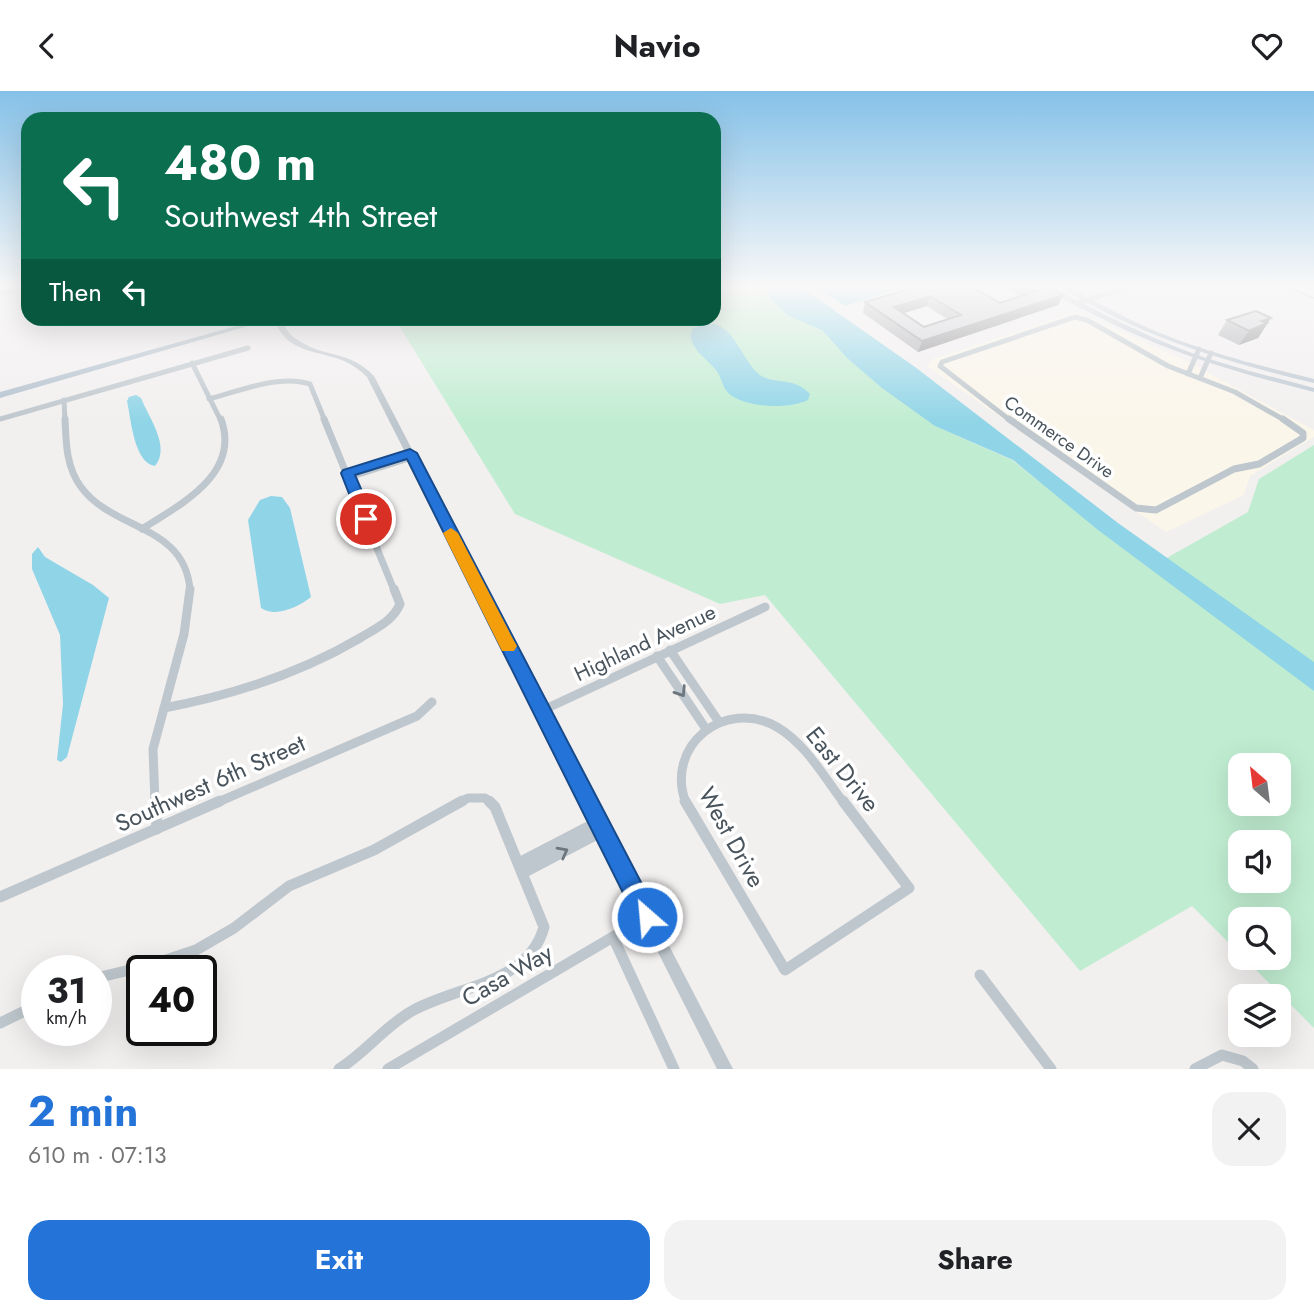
<!DOCTYPE html>
<meta charset="utf-8">
<style>
body{margin:0;font-family:Jost,sans-serif;background:#f2f2f2;color:#202124;height:100vh;display:flex;flex-direction:column;font-size:26px;white-space:nowrap}
*{box-sizing:border-box;margin:0}
p{font-size:23px;color:#757577}
.icon{flex:none;width:38px;height:38px;fill:none;stroke:currentColor;stroke-width:2;stroke-linecap:round;stroke-linejoin:round}
.map{position:relative;height:978px;overflow:hidden}
.details{display:flex;flex-direction:column;background:#fff;flex:1}
.details>*{flex:none}
.banner{position:absolute;left:21px;top:21px;width:700px;height:214px;border-radius:21px;box-shadow:0 7px 28px #0002;background:#0b6e4f;color:#fff;overflow:hidden}
.needle{width:46px;rotate:332deg}
.tools{position:absolute;left:1228px;top:662px;display:grid;gap:14px}
.tools a{display:grid;place-items:center;width:63px;height:63px;border-radius:14px;background:#fff;box-shadow:0 7px 28px #0002;font-size:35px}
.speed{position:absolute;left:21px;top:864px;display:flex;gap:14px;font-size:35px;font-weight:700;text-align:center}
.speed>*{display:grid;place-content:center;width:91px;height:91px;border-radius:50%;background:#fff;box-shadow:0 7px 28px #0002;line-height:1}
.speed small{font-size:18px;font-weight:400}
.speed .limit{border:4px solid #111;border-radius:10px;background:#fff;color:#111}
.pin{position:absolute;display:grid;place-items:center;width:60px;height:60px;color:#fff;margin:-30px;border:4px solid #fff;border-radius:50%;box-shadow:0 2px 7px #0007}
.me{position:absolute;width:77px;margin:-38px;rotate:333deg;stroke-linejoin:round;filter:drop-shadow(0 0 5px #0008)}
.turn{display:flex;align-items:center;gap:24px;height:147px;padding:0 28px;font-size:32px}
.turn .icon{width:91px;height:91px;stroke-width:2.5}
.turn b{display:block;font-size:49px;line-height:60px}
.then{display:flex;align-items:center;height:66px;padding:0 28px;background:#0003;gap:14px;font-size:26px}
.round{display:grid;place-items:center;flex:none;width:74px;height:74px;border-radius:21px;background:#f2f2f2}
.head{display:flex;align-items:center;justify-content:space-between;height:119px;padding:0 28px}
h1{font-size:42px;font-weight:700;line-height:52px;color:#2373d8}
.cta{display:flex;gap:14px;margin-top:auto;padding:14px 28px}
.cta a{flex:1;height:80px;border-radius:21px;background:#2373d8;color:#fff;font-size:28px;font-weight:700;line-height:80px;text-align:center}
.cta a+a{background:#f2f2f2;color:#202124}
header{display:flex;justify-content:space-between;align-items:center;height:91px;padding:0 28px;background:#fff;font-size:32px;font-weight:700}
.map>svg:first-child{display:block}
.commercial{fill:#fbf6ea}
.green{fill:#c0edd1;fill-rule:evenodd}
.water{fill:#90d5e7}
.lines{fill:none;stroke-linecap:round;stroke-linejoin:round}
.minor-far3{stroke:#bec7cd;stroke-width:5}
.minor-far2{stroke:#bec7cd;stroke-width:7}
.minor-far1{stroke:#bec7cd;stroke-width:9}
.minor{stroke:#bec7cd;stroke-width:11}
.tertiary{fill:#bec7cd;fill-rule:evenodd}
.secondary{fill:#bec8d2;fill-rule:evenodd}
.primary{fill:#b0bfcc;fill-rule:evenodd}
.rail{stroke:#b2b5b9;stroke-width:2}
.wall{fill:#afb1b6;fill-rule:evenodd}
.shaded-wall{fill:#8f9094}
.building{fill:#ccced4;stroke:#8f9094;stroke-width:2;fill-rule:evenodd}
.oneway{stroke:#6b767e}
.route{fill:#2373d8;stroke:#174b8c;stroke-width:2}
.slow{fill:#f59e0b}
.labels{text-anchor:middle;dominant-baseline:central;stroke-width:7;stroke-linejoin:round;paint-order:stroke}
.far-street-label{font-size:18px;fill:#48535c;stroke:#fff}
.street-label{font-size:21px;fill:#48535c;stroke:#fff}
.near-street-label{font-size:24px;fill:#48535c;stroke:#fff}
</style>
<header><svg class="icon" aria-label="back" viewBox="0 0 24 24"><path d="M15 5l-7 7 7 7"/></svg>Navio<svg class="icon" aria-label="heart" viewBox="0 0 24 24"><path d="M12 20l-8-8c-3-5 5-10 8-4 3-6 11-1 8 4z"/></svg></header>
<div class="map">
<svg width="1314" height="978" viewBox="0 0 1314 978">
<rect width="100%" height="100%" fill="#f2efef"/>
<path class="commercial" d="M1078,220l108,50 128,69v7l-64,39 -6,19 -78,37 -239,-166 6,-7z"/>
<path class="green" d="M714,194h51l6,16 16,14 36,16 24,27 88,68 77,34 137,108 99,-56 11,-33 55,-34v583l-71,-71h36v-38h-38v36l-49,-49 -112,65 -315,-376 -45,9 -205,-90 -120,-195h319zM1241,674h38v38h-38zM1241,751h38v38h-38z"/>
<g class="water">
<path d="M765,194h33l117,82 203,156 196,139v29l-216,-161 -85,-70 -78,-34 -53,-38 -35,-30 -24,-27 -36,-16 -16,-15z"/>
<path d="M813,194h98l-66,21z"/>
<path d="M708,232c27,1 33,37 52,52 13,10 33,1 50,19l-2,6c-19,9 -57,8 -76,-4 -9,-6 -9,-14 -14,-23 -7,-11 -20,-18 -25,-29 -3,-6 -3,-10 0,-16z"/>
<path d="M136,304l5,3c8,20 30,49 14,68 -21,-3 -24,-47 -28,-65l2,-4z"/>
<path d="M271,405l11,1 8,11 21,89c-13,10 -35,21 -50,11l-13,-88 12,-20z"/>
<path d="M38,456l7,10 48,28 16,13 -42,159 -6,5 -4,-2 6,-56 -3,-69 -28,-66v-15z"/>
</g>
<g class="lines">
<g class="minor-far3">
<path d="M0,202l28,-5"/>
<path d="M1077,212l57,-18"/>
<path d="M192,272l29,58"/>
<path d="M1188,283l11,-25"/>
<path d="M1200,287l11,-25"/>
<path d="M209,308c31,-8 69,-25 101,-15l15,37"/>
<path d="M64,309l1,21"/>
<path d="M0,328l248,-71"/>
<path d="M1011,330l-71,-55 2,-4 133,-45 12,3 81,46 67,26 51,29"/>
</g>
<g class="minor-far2">
<path d="M65,328c1,23 1,48 16,68 32,44 104,37 109,103"/>
<path d="M324,328l70,171"/>
<path d="M1009,328l127,89 20,2 78,-41 25,-5 44,-26v-5l-20,-14"/>
<path d="M349,386l63,-20"/>
<path d="M142,438c39,-25 99,-55 79,-110"/>
</g>
<g class="minor-far1">
<path d="M670,559l49,72"/>
<path d="M657,565l49,73"/>
<path d="M164,617c69,-13 135,-34 196,-70 15,-9 33,-17 40,-34l-6,-15"/>
<path d="M541,620l224,-104"/>
<path d="M155,712l-2,-54 31,-115 6,-45"/>
<path d="M216,712l201,-87 15,-14"/>
<path d="M459,712l9,-5h17l6,5"/>
<path d="M686,712c-22,-57 39,-106 91,-76 29,17 47,50 67,76"/>
</g>
<g class="minor">
<path d="M155,710l2,28"/>
<path d="M685,710l100,169 124,-82 -66,-87"/>
<path d="M519,772l79,-41"/>
<path d="M523,782l80,-42"/>
<path d="M0,806l220,-96"/>
<path d="M613,846l61,132"/>
<path d="M980,884l71,94"/>
<path d="M96,887l55,-13 45,-15 38,-22 55,-42 85,-36 88,-49"/>
<path d="M0,932l37,-18"/>
<path d="M339,978c26,-16 46,-43 73,-58 44,-25 117,-27 132,-84l-49,-120 -6,-6"/>
<path d="M388,978l259,-152"/>
<path d="M1195,978l27,-14 21,6 10,8"/>
</g>
<path class="tertiary" d="M274,228h6c5,8 9,16 18,21 25,18 50,9 76,36l359,693h-16l-350,-692c-7,-7 -14,-12 -23,-16 -21,-9 -47,-8 -62,-27 -3,-4 -6,-10 -8,-15z"/>
<g class="secondary">
<path d="M1040,194h7c45,23 90,47 137,65 42,16 86,26 130,38v4c-80,-20 -149,-40 -223,-79 -17,-8 -36,-17 -51,-28z"/>
<path d="M1057,194h7c35,18 69,38 106,52 47,18 95,30 144,42v4c-74,-18 -147,-38 -215,-74 -14,-8 -30,-15 -42,-24z"/>
</g>
<path class="primary" d="M261,228h11l-272,79v-6z"/>
<path class="rail" d="M1282,194l32,13"/>
</g>
<g class="wall">
<path d="M922,194l78,18 21,-7 -19,-11h42l19,10 -5,10 -140,47 -55,-39 2,-11zM927,215l20,13 -23,8 -20,-14z"/>
<path d="M1271,227l-13,20 -19,7 -21,-10 9,-15z"/>
</g>
<g class="shaded-wall">
<path d="M1063,204l-5,10 -140,47 4,-11z"/>
<path d="M930,205l-3,10 -36,11 3,-10z"/>
<path d="M1271,227l-13,20 -19,7 10,-14 13,-10z"/>
</g>
<g class="building">
<path d="M922,194h47l31,18 36,-12 -11,-6h19l19,10 -141,46 -57,-39zM930,205l31,19 -37,12 -30,-20z"/>
<path d="M1256,220l15,7 -9,3 5,2 -18,8 -22,-11z"/>
</g>
<defs><path id="oneway-chevron" d="M-2-3.5L2.5 0L-2 3.5" fill="none" stroke-width="1.6" stroke-linecap="round" stroke-linejoin="round" transform="scale(1.75)"/></defs>
<g class="oneway">
<use href="#oneway-chevron" transform="translate(681 601) rotate(57)"/>
<use href="#oneway-chevron" transform="translate(563 761) rotate(-28)"/>
</g>
<linearGradient id="sky" x2="0" y2="1"><stop stop-color="#85c1e8"/><stop offset="0.59" stop-color="#f9f8f8"/><stop offset="1" stop-color="#f9f8f8" stop-opacity="0"/></linearGradient>
<rect width="1314" height="331" fill="url(#sky)"/>
<path class="route" d="M410,358l7,4 238,456 3,8 -3,8 -8,3 -8,-3 -232,-466 -52,16 19,44 -8,5 -7,-5 -18,-46 2,-3z"/>
<path class="slow" d="M451,437l7,5 56,108 3,5 -3,5h-12l-59,-118z"/>
<g class="labels">
<g class="far-street-label">
<text transform="translate(1059 346) rotate(35)">Commerce Drive</text>
</g>
<g class="street-label">
<text transform="translate(645 552) rotate(-25)">Highland Avenue</text>
</g>
<g class="near-street-label">
<text transform="translate(843 678) rotate(51)">East Drive</text>
<text transform="translate(210 692) rotate(-24)">Southwest 6th Street</text>
<text transform="translate(732 746) rotate(61)">West Drive</text>
<text transform="translate(507 884) rotate(-30)">Casa Way</text>
</g>
</g>
</svg>
<div class="tools">
<a><svg class="needle" viewBox="-14 -14 28 28"><path d="M0-13l5 13h-10z" fill="#e53935"/><path d="M0 13l5-13h-10z" fill="#757577"/></svg></a>
<a><svg class="icon" aria-label="sound" viewBox="0 0 24 24"><path d="M4 9h4l5-4v14l-5-4H4zM17 9q2 3 0 6"/></svg></a>
<a><svg class="icon" aria-label="search" viewBox="0 0 24 24"><circle cx="10" cy="10" r="6"/><path d="M15 15l6 6"/></svg></a>
<a><svg class="icon" aria-label="layers" viewBox="0 0 24 24"><path d="M12 4l9 5-9 5-9-5zM3 14l9 5 9-5"/></svg></a>
</div>
<div class="speed"><div>31<small>km/h</small></div><div class="limit">40</div></div>
<div class="pin" style="left:366px;top:428px;background:#d93025"><svg class="icon" aria-label="arrive" viewBox="0 0 24 24"><path d="M6 21V4h12l-3 4 3 4H6"/></svg></div>
<svg class="me" style="left:647px;top:826px" viewBox="-20 -20 40 40"><circle r="17" fill="#2373d8" stroke="#fff" stroke-width="3"/><path d="M0-11L8 9 0 5-8 9z" fill="#fff"/></svg>
<div class="banner">
<div class="turn"><svg class="icon" aria-label="left" viewBox="0 0 24 24"><path d="M17 20v-9H6M10 6l-5 5 5 5"/></svg><div><b>480 m</b>Southwest 4th Street</div></div>
<div class="then">Then<svg class="icon" aria-label="left" viewBox="0 0 24 24"><path d="M17 20v-9H6M10 6l-5 5 5 5"/></svg></div>
</div>
</div>
<section class="details">
<div class="head"><div><h1>2 min</h1><p>610 m · 07:13</p></div><a class="round"><svg class="icon" aria-label="close" viewBox="0 0 24 24"><path d="M6 6l12 12M18 6L6 18"/></svg></a></div>
<div class="cta"><a>Exit</a><a>Share</a></div>
</section>
